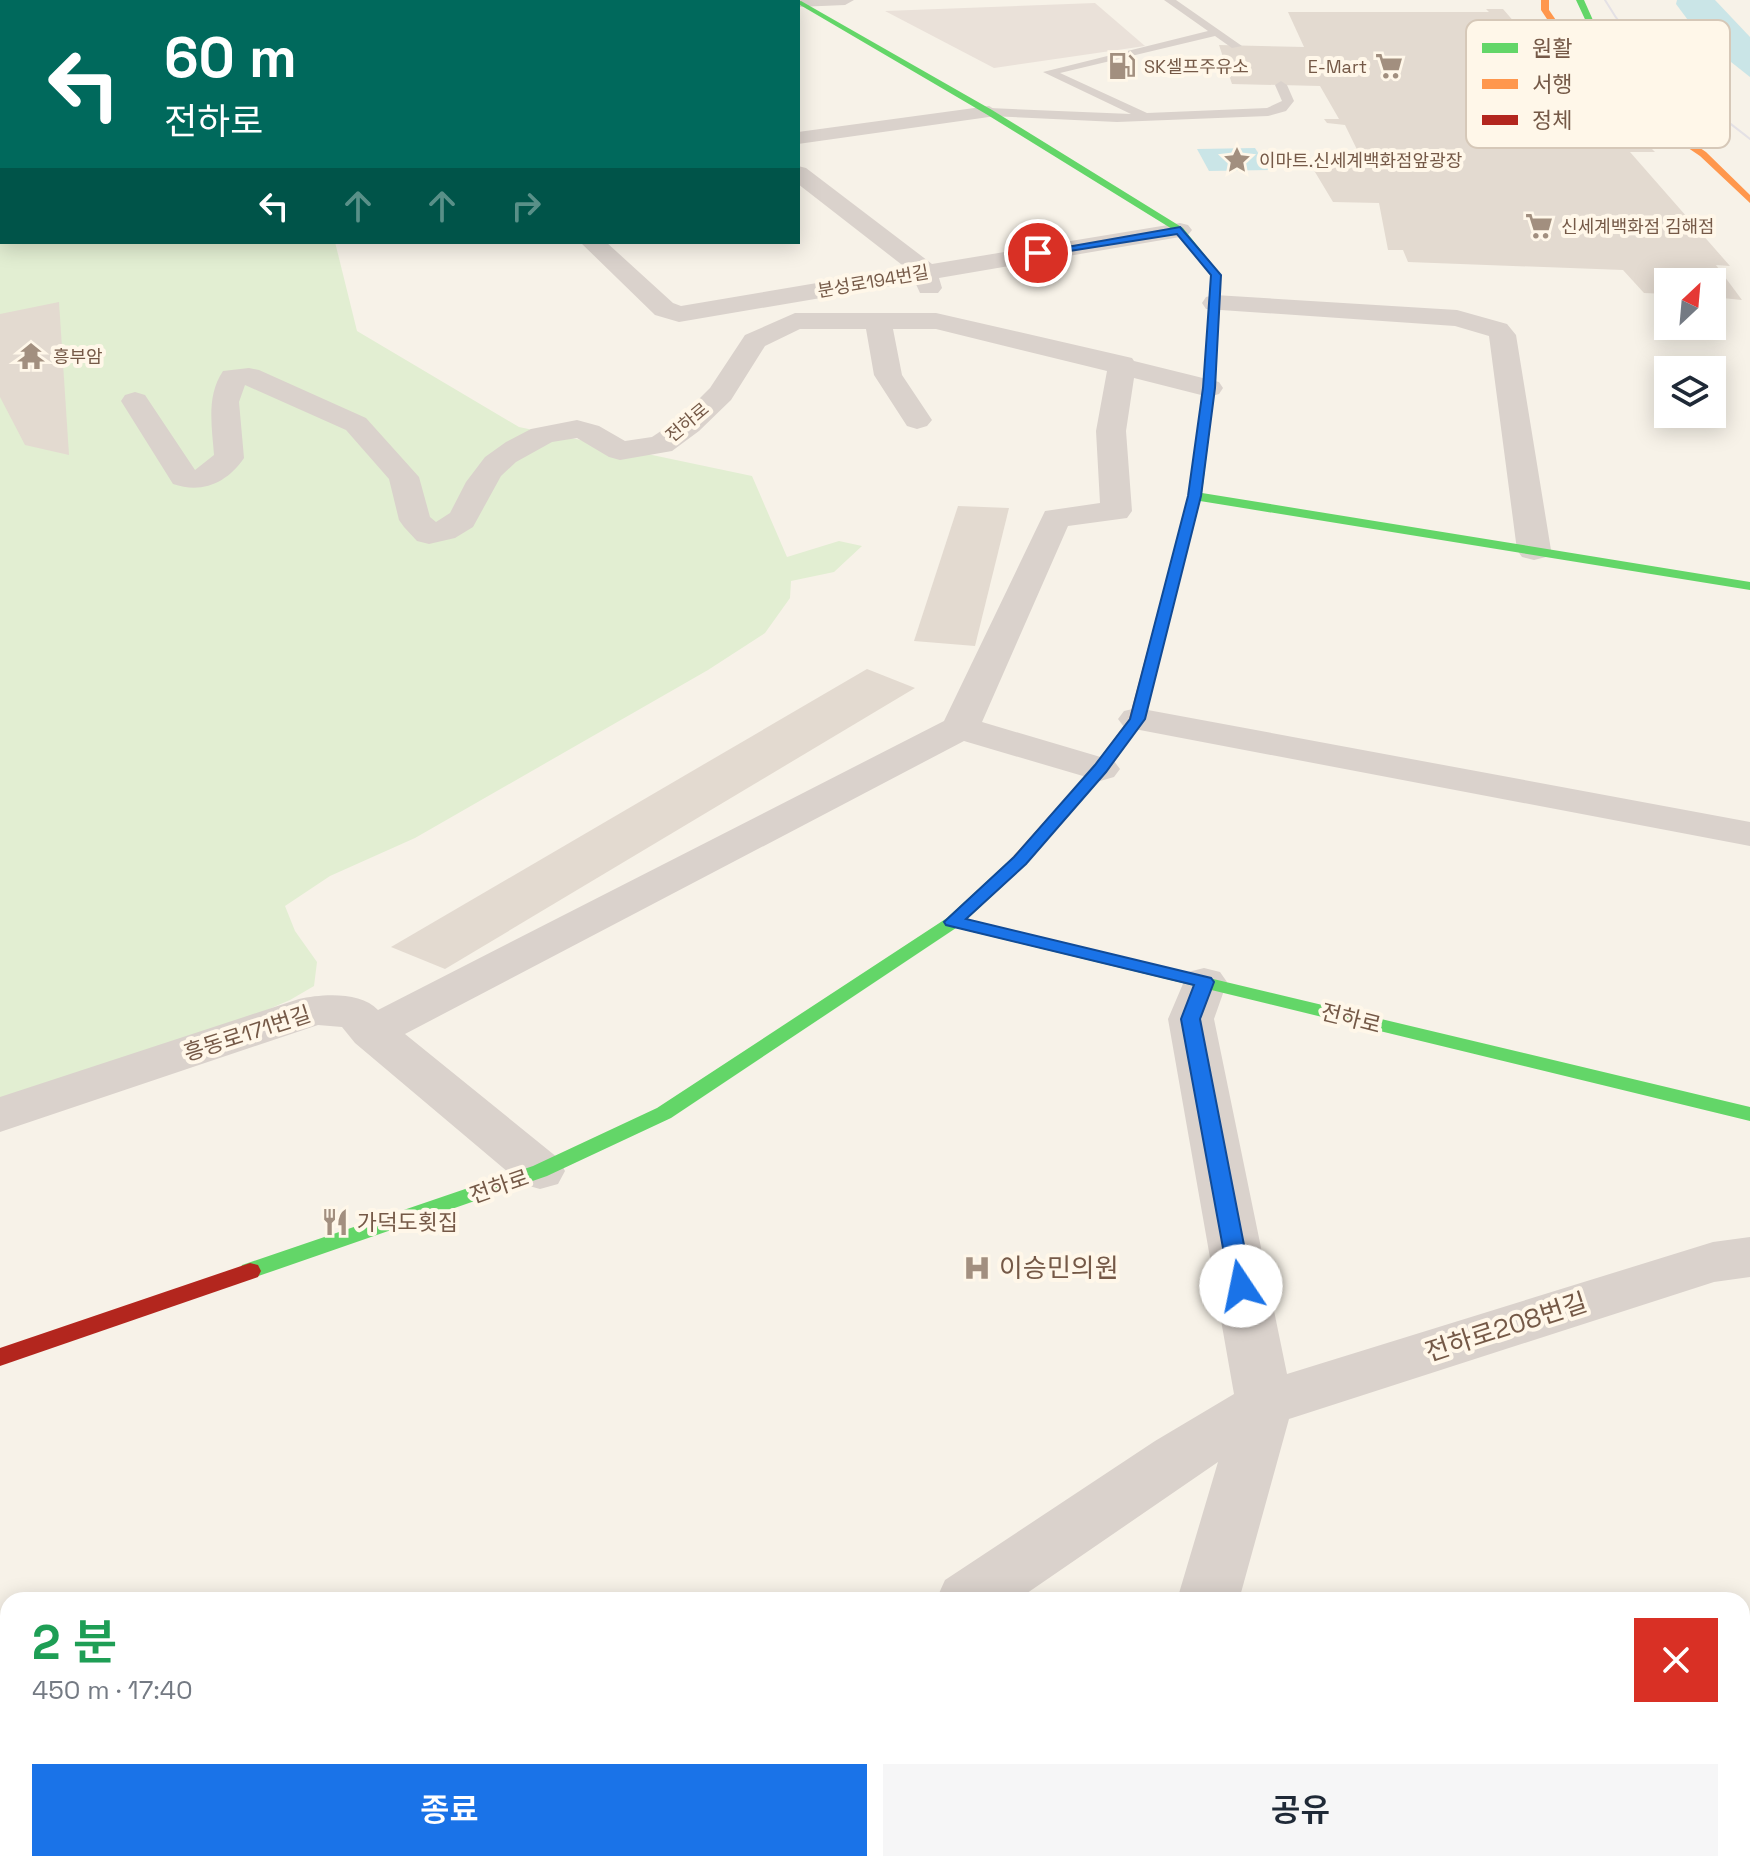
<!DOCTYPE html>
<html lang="ko">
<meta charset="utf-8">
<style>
body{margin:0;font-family:"Space Grotesk","Noto Sans KR",sans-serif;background:#f6f6f7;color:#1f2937;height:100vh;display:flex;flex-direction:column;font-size:30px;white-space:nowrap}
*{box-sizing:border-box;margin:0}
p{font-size:26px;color:#747a83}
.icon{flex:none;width:44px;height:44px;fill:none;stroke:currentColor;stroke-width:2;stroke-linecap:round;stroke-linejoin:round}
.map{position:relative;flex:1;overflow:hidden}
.panel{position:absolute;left:0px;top:1592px;width:1750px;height:280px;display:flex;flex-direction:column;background:#fff;border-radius:24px 24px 0 0;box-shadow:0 4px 20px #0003}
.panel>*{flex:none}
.banner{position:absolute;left:0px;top:0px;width:800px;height:244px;box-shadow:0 4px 20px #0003;background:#00695c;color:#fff;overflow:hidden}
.needle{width:52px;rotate:26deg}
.buttons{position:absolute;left:1654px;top:268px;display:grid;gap:16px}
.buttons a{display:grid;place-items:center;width:72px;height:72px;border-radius:0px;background:#fff;box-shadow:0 4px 20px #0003;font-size:40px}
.pin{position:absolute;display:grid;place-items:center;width:68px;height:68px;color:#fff;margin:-34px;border:4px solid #fff;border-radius:50%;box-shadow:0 2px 8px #0007}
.me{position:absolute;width:88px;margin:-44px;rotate:349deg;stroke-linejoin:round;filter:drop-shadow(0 0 6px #0008)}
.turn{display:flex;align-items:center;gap:28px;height:168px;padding:0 32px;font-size:36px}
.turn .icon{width:104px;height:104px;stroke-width:2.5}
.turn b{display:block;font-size:56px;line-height:68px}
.lanes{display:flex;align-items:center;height:76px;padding:0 32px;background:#0003;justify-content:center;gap:40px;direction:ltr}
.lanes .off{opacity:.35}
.round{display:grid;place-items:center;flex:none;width:84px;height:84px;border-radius:0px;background:#f6f6f7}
.overview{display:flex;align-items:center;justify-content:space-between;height:136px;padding:0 32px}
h1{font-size:48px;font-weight:600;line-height:60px;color:#1e9e55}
.primary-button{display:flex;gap:16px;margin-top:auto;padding:16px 32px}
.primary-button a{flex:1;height:92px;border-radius:0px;background:#1a73e8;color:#fff;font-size:32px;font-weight:600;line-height:92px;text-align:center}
.primary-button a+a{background:#f6f6f7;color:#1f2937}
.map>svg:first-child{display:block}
.industrial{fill:#eae1d9}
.green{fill:#e2eed2}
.water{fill:#cae5e7}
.building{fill:#e3dad0}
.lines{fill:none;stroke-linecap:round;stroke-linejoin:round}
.lane{fill:#dad2cc;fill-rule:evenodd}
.street{fill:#dad2cc;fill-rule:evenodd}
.fast{fill:#63d668;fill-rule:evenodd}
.slow{fill:#ff974d;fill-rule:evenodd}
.jam{fill:#b3261e;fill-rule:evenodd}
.tram{stroke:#e4e1e5;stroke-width:2}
.route{fill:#1a73e8;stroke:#114b97;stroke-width:2}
.labels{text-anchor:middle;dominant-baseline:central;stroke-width:8;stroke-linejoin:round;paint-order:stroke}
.far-poi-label{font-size:18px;fill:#755947;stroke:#fff7e9;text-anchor:start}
.far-street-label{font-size:18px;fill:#755947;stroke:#fff7e9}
.street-label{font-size:22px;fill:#755947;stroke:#fff7e9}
.poi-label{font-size:22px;fill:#755947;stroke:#fff7e9;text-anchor:start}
.near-poi-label{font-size:26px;fill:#755947;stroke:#fff7e9;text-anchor:start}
.near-street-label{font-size:26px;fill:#755947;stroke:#fff7e9}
.key{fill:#fff7e9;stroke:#d6c8b8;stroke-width:2}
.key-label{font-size:22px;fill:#755947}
</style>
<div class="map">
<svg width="1750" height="1872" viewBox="0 0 1750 1872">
<rect width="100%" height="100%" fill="#f7f2e8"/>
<path class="industrial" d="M1095,3l50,43 -151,22 -109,-57z"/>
<path class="green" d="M0,172l2,70h333l22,89 162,96 233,49 35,81 52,-16 23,5 -28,26 -43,9 -1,17 -25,35 -57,37 -293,168 -85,38 -45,30 10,25 22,31 -3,24 -24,14 -290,124z"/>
<g class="water">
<path d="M1677,0h38l35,37v40l-48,-38 -26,-35z"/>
<path d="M1255,148l14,22 -60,1 -12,-22z"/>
</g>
<g class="building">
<path d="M1486,9h17l97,112 11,9h22l22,22h-25l100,114 -14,-1 26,35 -30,-3v-15h-44v12l-24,-1 -21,-23 -215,-8 -5,-12h-15l-9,-47 -46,-1 -21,-35 54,1 -21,-43 -18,-2 -3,-4h15l-19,-33 -88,-2 -13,-39 85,2 -16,-35h201z"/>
<path d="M59,302l10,153 -44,-10 -25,-48v-83z"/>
<path d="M958,506l51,2 -34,138 -61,-5z"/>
<path d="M867,669l48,19 -470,281 -54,-22z"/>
</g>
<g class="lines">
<path class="lane" d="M1164,0h12l66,46 -10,2 -17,-12 -155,37 87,40 120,-5 15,-7 -7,-16 6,-4 6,4 7,16 -8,10 -18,5 -151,6 -128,-6 -6,-4 6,-4 142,6 -88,-42 165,-41z"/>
<g class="street">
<path d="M370,0h33l2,2h-33z"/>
<path d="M634,0h25l2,2h-25z"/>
<path d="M789,0h65l-9,5 -47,2v-5h-11z"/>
<rect x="0" y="5" width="2" height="10"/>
<rect x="0" y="45" width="2" height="12"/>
<path d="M989,106l10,6 -3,4 -198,28v-12z"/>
<path d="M798,166l8,2 126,96 248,-41 8,2 4,5 -4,5 -8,2 -241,41 3,10 -4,5h-18l-5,-11 -236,40 -24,-7 -75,-73h26l67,61 8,3 225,-38 -108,-84z"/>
<path d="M1215,295l242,15 50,14 9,11 35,215 -5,7 -12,3 -12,-3 -5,-7 -28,-214 -34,-10 -249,-17 -4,-6 4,-6z"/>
<path d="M795,313h141l196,45 2,3 85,21 4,6 -4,6 -10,3 -75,-19 -8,53 6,80 -5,7 -59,8 -86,196 132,39 6,8 -6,8 -14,4 -136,-40 -559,293 153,124 7,13 -7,13 -18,5 -18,-5 -167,-141 -13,-16 -24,-2 -318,107v-35l299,-98c22,-5 62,-8 79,11l566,-289 101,-210 55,-8 -4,-72 11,-60 -171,-42h-43l9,46 30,45 -5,6 -10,3 -10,-3 -33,-51 -8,-46h-66l-35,17 -34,54 -32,31 -27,20 -52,9 -11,-3 -32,-19 -25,4 -36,20 -15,14 -28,51 -18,11 -26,6 -12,-3 -13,-14 -5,-7 -10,-41 -43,-49 -101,-45 -6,17 5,56c-17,25 -42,36 -71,26l-52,-83 4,-6 10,-3 10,3 50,75 19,-15c-2,-28 -8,-59 9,-84l26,-3 10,2 107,48 53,59 11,40 6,5 14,-9 16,-31 19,-25 21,-15 25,-13 46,-9 22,6 26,15 27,-4 27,-18 31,-31 35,-53z"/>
<path d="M1137,708l613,114v24l-626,-119 -6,-8 6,-8z"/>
<path d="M1204,968l16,4 7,10 -13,37 73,355 426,-132 37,-5v40l-36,5 -425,137 -50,181h-62l41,-138 -201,138h-81l9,-20 210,-139 79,-47 -66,-375 20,-47z"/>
<rect x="1742" y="1689" width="8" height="62"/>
<path d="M237,1864h81l-3,8h-81z"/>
<path d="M575,1864h77l-3,8h-77z"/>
<path d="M1101,1864h70l-2,8h-70z"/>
<path d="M1527,1864h70l-1,8h-70z"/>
</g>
<g class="fast">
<path d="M1576,0h8l12,27 38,37v4h-6l-38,-38z"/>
<path d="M801,1l191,109 191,118 38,47 -6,113 -13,105 548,89v8l-550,-89 -21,83 -7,4 -5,-1 -2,-3 24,-88 14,-108 8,-113 -34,-43 -191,-118 -191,-112z"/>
<path d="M1015,860l9,5 -3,4 -55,51 784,187v14l-794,-193 -285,190 -124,58 -297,103 -8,-2 -3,-6 3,-6 291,-99 124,-58 290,-190 62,-57z"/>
</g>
<g class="slow">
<path d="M1541,0h8v10l22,32 70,66 65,44 44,43v8l-50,-47 -65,-44 -70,-66 -24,-36z"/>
<path d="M1172,580l7,4 -34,135 -39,53 -85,97h-12l-3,-4 3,-4 85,-95 35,-47 36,-135z"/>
</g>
<path class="jam" d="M250,1263l8,2 3,6 -3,6 -258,89v-18z"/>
<path class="tram" d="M1605,0c34,60 92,97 145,139"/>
</g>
<path class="route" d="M1180,227l41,48 -6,113 -14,108 -56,223 -39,53 -80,92 -60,55 245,59 3,4 -14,37 52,267 -3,6 -8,2 -8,-2 -3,-6 -49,-267 13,-34 -248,-60 -2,-3 70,-65 81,-92 35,-46 58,-223 15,-108 8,-113 -34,-41 -139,22 -5,-3z"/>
<defs>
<g id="fuel-bare" transform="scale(2.16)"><path d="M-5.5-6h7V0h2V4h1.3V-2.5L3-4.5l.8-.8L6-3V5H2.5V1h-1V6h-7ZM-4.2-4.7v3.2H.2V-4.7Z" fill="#a28f7f" stroke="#fff7e9" stroke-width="2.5" paint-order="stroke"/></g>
<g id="supermarket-bare" transform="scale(2.16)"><path d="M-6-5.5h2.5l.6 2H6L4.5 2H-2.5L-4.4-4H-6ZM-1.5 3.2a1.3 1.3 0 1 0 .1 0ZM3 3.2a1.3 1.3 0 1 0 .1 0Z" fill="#a28f7f" stroke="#fff7e9" stroke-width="2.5" paint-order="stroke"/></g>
<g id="sight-bare" transform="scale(2.16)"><path d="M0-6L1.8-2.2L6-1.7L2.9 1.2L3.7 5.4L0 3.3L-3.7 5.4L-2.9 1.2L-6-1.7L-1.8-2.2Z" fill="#a28f7f" stroke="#fff7e9" stroke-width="2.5" paint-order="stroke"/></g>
<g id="temple-bare" transform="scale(2.16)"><path d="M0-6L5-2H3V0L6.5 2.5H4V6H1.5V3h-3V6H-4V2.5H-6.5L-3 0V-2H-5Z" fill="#a28f7f" stroke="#fff7e9" stroke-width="2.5" paint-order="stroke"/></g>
<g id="restaurant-bare" transform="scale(2.16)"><path d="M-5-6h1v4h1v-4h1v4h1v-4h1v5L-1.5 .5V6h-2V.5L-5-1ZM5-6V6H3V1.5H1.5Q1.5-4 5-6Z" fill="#a28f7f" stroke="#fff7e9" stroke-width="2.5" paint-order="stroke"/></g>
<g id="hospital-bare" transform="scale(2.16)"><path d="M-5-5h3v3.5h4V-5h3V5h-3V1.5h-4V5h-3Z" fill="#a28f7f" stroke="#fff7e9" stroke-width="2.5" paint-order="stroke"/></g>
</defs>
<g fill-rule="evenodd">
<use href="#fuel-bare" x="1122" y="66"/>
<use href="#supermarket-bare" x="1389" y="66"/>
<use href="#sight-bare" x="1237" y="160"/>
<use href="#supermarket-bare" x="1539" y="226"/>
<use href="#temple-bare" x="31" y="356"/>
<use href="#restaurant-bare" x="335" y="1222"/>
<use href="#hospital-bare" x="977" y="1268"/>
</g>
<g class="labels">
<g class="far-poi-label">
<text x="1144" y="66">SK셀프주유소</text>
<text x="1367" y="66" text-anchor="end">E-Mart</text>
<text x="1259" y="160">이마트.신세계백화점앞광장</text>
<text x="1561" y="226">신세계백화점 김해점</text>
<text x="53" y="356">흥부암</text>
</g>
<g class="far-street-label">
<text transform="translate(873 281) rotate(-10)">분성로194번길</text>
<text transform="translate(687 422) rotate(-40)">전하로</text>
</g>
<g class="street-label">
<text transform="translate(1351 1018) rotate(14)">전하로</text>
<text transform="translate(247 1033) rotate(-18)">흥동로171번길</text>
<text transform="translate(499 1186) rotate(-19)">전하로</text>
</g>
<g class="poi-label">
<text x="357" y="1222">가덕도횟집</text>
</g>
<g class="near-poi-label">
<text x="999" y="1268">이승민의원</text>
</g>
<g class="near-street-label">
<text transform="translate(1506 1327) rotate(-18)">전하로208번길</text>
</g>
</g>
<rect x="1466" y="20" width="264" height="128" rx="12" class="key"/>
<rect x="1482" y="43" width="36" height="10" fill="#63d668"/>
<rect x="1482" y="79" width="36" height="10" fill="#ff974d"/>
<rect x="1482" y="115" width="36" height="10" fill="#b3261e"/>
<g class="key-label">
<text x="1532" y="56">원활</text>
<text x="1532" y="92">서행</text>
<text x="1532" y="128">정체</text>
</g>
</svg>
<div class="buttons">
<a><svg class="needle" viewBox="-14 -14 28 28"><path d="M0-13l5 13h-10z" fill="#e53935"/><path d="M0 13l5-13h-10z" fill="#747a83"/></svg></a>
<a><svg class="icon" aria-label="layers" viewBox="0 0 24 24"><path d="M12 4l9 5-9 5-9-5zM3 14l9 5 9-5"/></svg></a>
</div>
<div class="pin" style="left:1038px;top:253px;background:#d93025"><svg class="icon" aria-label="arrive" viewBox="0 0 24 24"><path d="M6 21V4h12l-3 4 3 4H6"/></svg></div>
<svg class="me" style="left:1241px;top:1286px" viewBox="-20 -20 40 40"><circle r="19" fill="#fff"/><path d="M0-13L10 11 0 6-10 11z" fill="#1a73e8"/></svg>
<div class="banner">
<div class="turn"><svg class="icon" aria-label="left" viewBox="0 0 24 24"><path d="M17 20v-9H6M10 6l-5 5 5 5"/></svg><div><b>60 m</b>전하로</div></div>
<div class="lanes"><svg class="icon" aria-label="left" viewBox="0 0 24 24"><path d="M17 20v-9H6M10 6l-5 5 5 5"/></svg><svg class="icon off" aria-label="ahead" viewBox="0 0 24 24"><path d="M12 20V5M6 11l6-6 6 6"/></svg><svg class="icon off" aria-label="ahead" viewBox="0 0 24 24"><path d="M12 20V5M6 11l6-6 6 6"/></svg><svg class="icon off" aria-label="right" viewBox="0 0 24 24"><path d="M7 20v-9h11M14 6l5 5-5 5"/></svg></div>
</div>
<section class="panel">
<div class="overview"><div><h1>2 분</h1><p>450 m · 17:40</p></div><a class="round" style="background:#d93025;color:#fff"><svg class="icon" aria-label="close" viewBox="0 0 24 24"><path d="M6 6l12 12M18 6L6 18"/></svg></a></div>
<div class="primary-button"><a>종료</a><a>공유</a></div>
</section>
</div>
